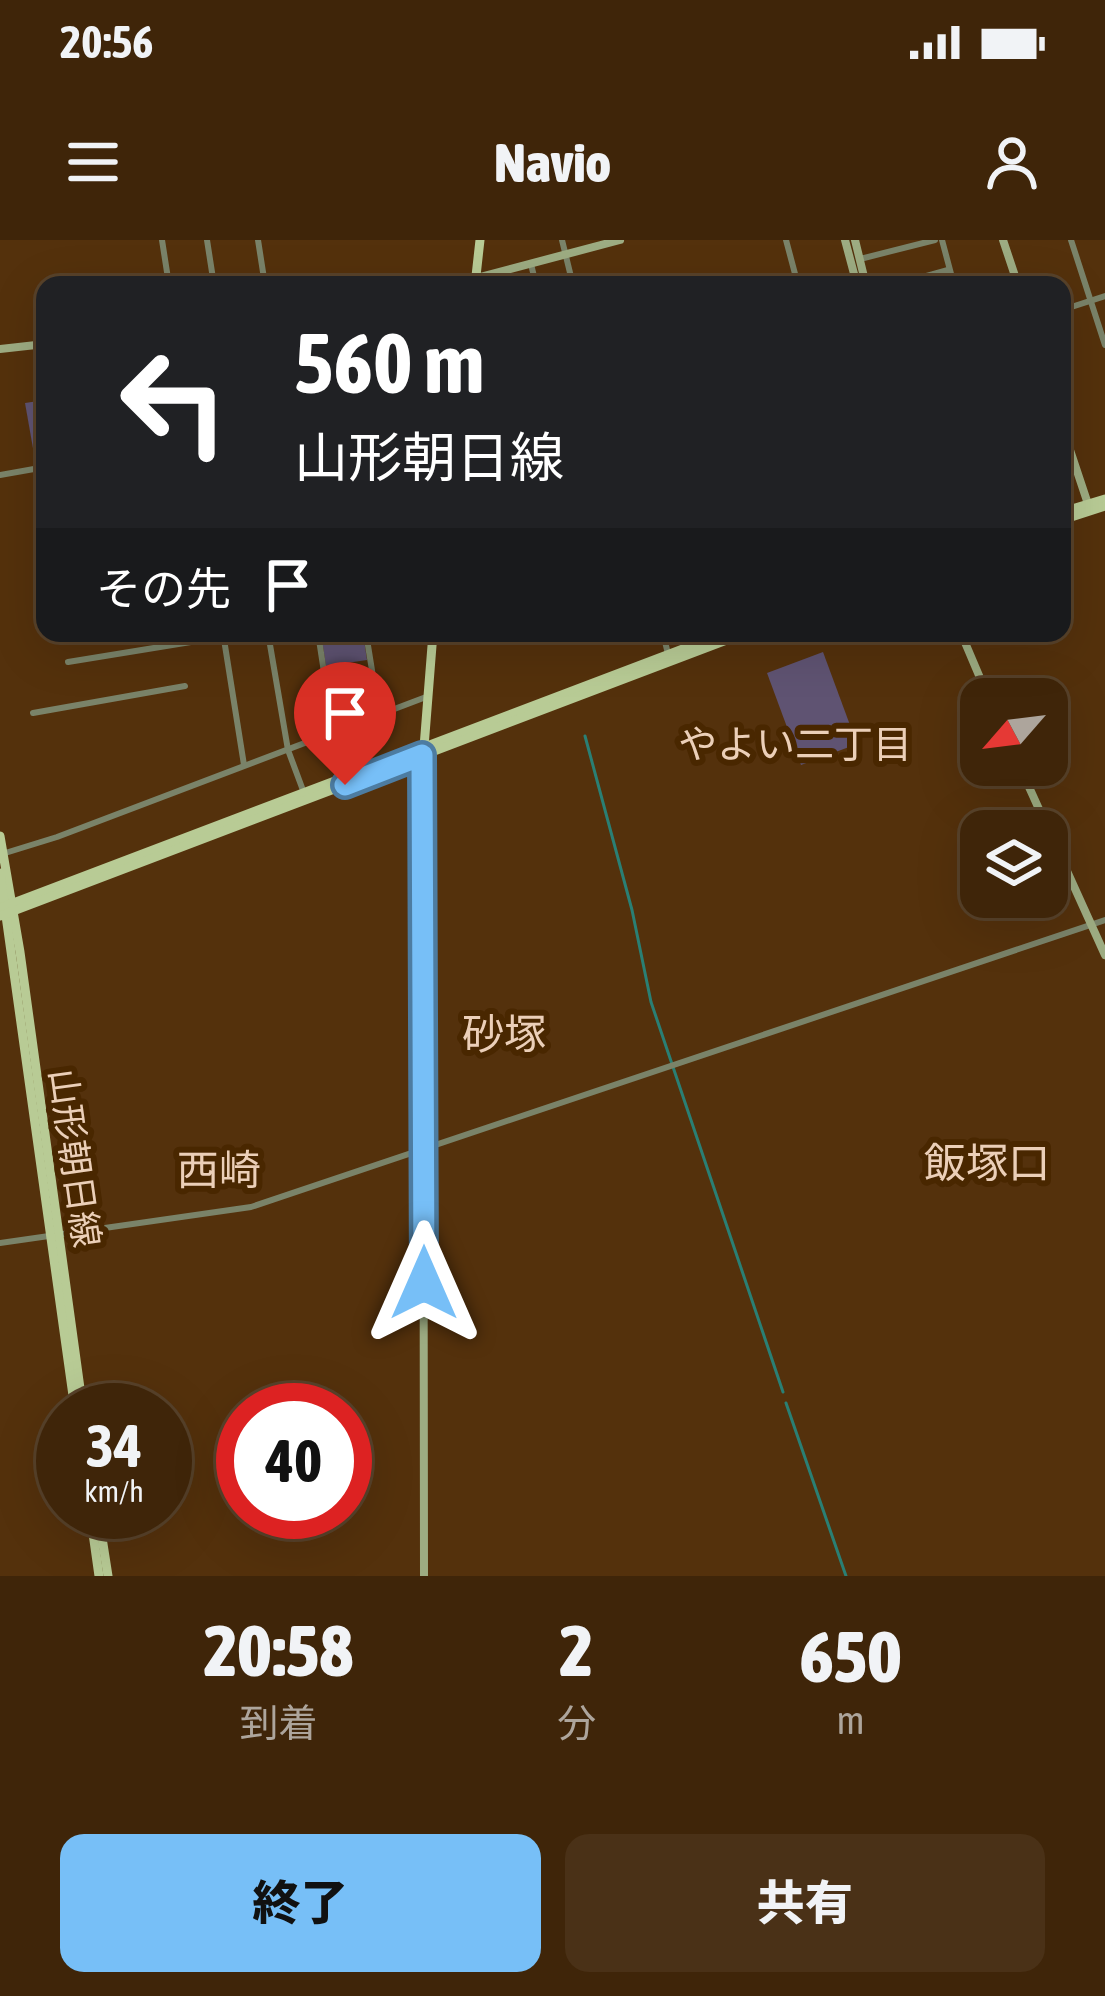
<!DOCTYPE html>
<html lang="ja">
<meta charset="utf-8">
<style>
body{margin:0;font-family:"Asap Condensed","Noto Sans JP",sans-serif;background:#4a3117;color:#f1f3f6;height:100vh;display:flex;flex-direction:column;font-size:45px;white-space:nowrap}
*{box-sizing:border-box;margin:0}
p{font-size:39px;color:#ada59c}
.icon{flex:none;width:66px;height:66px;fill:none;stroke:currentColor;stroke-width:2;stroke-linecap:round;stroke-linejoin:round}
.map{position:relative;height:1336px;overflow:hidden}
.details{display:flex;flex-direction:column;background:#3f2509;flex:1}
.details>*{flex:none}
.banner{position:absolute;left:36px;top:36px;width:1035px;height:366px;border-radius:24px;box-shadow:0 12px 48px #0002,0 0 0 3px #58422a;background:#202124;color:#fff;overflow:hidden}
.needle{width:78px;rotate:242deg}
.fabs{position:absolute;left:960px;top:438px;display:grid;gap:24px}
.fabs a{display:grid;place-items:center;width:108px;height:108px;border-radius:24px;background:#3f2509;box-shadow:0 12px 48px #0002,0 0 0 3px #58422a;font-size:60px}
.speed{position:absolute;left:36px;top:1143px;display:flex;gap:24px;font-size:60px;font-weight:700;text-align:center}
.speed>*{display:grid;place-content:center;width:156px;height:156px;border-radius:50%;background:#3f2509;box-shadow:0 12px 48px #0002,0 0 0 3px #58422a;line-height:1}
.speed small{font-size:30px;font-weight:400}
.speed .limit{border:18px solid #d22;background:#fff;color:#111}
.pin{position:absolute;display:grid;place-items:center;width:102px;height:102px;color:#fff;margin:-123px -51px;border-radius:50% 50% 50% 0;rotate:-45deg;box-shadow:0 0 12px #0007}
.pin .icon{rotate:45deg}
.me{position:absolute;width:132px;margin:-66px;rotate:0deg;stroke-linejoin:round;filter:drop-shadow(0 0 9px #0008)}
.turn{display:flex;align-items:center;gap:42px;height:252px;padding:0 60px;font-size:54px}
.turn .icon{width:156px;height:156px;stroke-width:2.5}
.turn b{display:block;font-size:84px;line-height:102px}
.then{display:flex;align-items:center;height:114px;padding:0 60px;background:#0003;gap:24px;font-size:45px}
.eta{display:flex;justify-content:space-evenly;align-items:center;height:204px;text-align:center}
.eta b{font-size:72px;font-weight:800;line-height:84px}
.button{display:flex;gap:24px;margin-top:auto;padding:24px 60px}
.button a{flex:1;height:138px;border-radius:24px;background:#77bff7;color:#111;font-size:48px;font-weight:800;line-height:138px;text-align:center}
.button a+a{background:#4a3117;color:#f1f3f6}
.status{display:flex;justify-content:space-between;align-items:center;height:84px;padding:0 60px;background:#3f2509;direction:ltr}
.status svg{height:33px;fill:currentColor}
header{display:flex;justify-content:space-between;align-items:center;height:156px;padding:0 60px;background:#3f2509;font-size:54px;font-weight:800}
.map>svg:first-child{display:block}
.green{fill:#5f5372}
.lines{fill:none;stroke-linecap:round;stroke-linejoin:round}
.stream{stroke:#2a7f74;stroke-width:3}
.street{stroke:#7a8369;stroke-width:6}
.secondary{stroke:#9dac82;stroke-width:8}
.primary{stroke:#b8cb95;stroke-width:9}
.route-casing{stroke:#4d7ca1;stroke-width:30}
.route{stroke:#77bff7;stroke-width:21}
.labels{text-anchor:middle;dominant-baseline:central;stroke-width:12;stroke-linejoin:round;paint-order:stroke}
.street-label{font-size:36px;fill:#ebcfb8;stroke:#492700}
.neighbourhood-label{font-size:39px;fill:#ebcfb8;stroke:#492700}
.quarter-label{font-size:42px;fill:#ebcfb8;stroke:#492700}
</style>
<div class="status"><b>20:56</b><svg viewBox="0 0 49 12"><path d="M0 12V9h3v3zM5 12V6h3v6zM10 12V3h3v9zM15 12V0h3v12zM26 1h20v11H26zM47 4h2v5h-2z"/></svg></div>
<header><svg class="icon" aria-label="menu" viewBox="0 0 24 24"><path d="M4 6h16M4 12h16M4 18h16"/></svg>Navio<svg class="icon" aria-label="person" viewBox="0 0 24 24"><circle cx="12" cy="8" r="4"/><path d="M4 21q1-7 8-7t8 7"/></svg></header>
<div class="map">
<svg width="1105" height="1336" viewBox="0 0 1105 1336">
<rect width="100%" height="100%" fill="#54310c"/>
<g class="green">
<path d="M45,160v87l-5,1 -15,-85z"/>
<path d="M321,393h42l4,27 -41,6z"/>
<path d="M823,412l34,92 -56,21 -34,-92z"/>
</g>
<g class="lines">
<g class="stream">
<path d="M585,496l47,174 19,92 132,390"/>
<path d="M786,1163l60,173"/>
</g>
<g class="street">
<path d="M162,0l7,45"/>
<path d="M207,0l7,45"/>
<path d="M258,0l7,45"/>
<path d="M562,0l11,45"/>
<path d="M786,0l12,45"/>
<path d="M942,0l12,45"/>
<path d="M1071,0l34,105"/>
<path d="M860,19l75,-19"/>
<path d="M531,24l5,21"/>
<path d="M923,37l25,-7"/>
<path d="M1062,70l43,-14"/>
<path d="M0,235l34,-6"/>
<path d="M38,251l7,-1"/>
<path d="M223,393l21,132"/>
<path d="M268,393l20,117 16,43"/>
<path d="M318,393l15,98"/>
<path d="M366,393l13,81"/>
<path d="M663,393l5,21"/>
<path d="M432,399l25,-6"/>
<path d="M68,422l178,-29"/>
<path d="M33,473l152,-27"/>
<path d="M2,614l55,-17 369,-140"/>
<path d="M0,1003l251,-36 854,-287"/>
</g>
<g class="secondary">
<path d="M845,0l12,45"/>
<path d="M855,0l11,45"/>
<path d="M1003,0l15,45"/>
<path d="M431,45l45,-7 144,-38"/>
<path d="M0,109l45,-5"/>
<path d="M1062,186l26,78"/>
<path d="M961,393l28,66"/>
<path d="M423,515l1,821"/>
<path d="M1019,525l86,190"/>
</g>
<g class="primary">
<path d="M475,45l5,-45"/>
<path d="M1062,272l43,-13"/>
<path d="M1062,280l43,-14"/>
<path d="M424,507l9,-114"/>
<path d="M0,596l20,116 63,458"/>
<path d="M0,633l75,537"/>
<path d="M0,668l725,-275"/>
<path d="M0,676l745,-283"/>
<path d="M90,1272l9,64"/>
<path d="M98,1272l10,64"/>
</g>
</g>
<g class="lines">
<g class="route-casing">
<path id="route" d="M345,545l77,-30 2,528"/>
</g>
<use href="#route" class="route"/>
</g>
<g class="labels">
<g class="street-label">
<text transform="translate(75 918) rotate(82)">山形朝日線</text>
</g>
<g class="neighbourhood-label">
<text x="795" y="504">やよい二丁目</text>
</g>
<g class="quarter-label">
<text x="504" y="794">砂塚</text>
<text x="987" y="923">飯塚口</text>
<text x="219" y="930">西崎</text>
</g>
</g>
</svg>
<div class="fabs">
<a><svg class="needle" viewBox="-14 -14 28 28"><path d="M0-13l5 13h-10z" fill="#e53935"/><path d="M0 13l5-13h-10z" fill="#ada59c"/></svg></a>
<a><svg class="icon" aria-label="layers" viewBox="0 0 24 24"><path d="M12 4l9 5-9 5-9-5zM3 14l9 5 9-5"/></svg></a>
</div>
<div class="speed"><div>34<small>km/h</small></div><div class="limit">40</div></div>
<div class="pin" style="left:345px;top:545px;background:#d93025"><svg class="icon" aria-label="arrive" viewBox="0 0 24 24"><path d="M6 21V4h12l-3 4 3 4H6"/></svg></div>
<svg class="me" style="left:424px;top:1043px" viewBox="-20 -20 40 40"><path d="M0-17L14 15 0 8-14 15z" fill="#77bff7" stroke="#fff" stroke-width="4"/></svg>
<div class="banner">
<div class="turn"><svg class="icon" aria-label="left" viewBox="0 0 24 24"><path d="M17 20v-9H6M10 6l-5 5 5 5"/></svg><div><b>560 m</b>山形朝日線</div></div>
<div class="then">その先<svg class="icon" aria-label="arrive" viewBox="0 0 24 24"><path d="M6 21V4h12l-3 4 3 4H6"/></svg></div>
</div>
</div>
<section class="details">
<div class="eta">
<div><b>20:58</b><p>到着</p></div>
<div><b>2</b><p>分</p></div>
<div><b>650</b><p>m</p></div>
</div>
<div class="button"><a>終了</a><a>共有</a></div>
</section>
